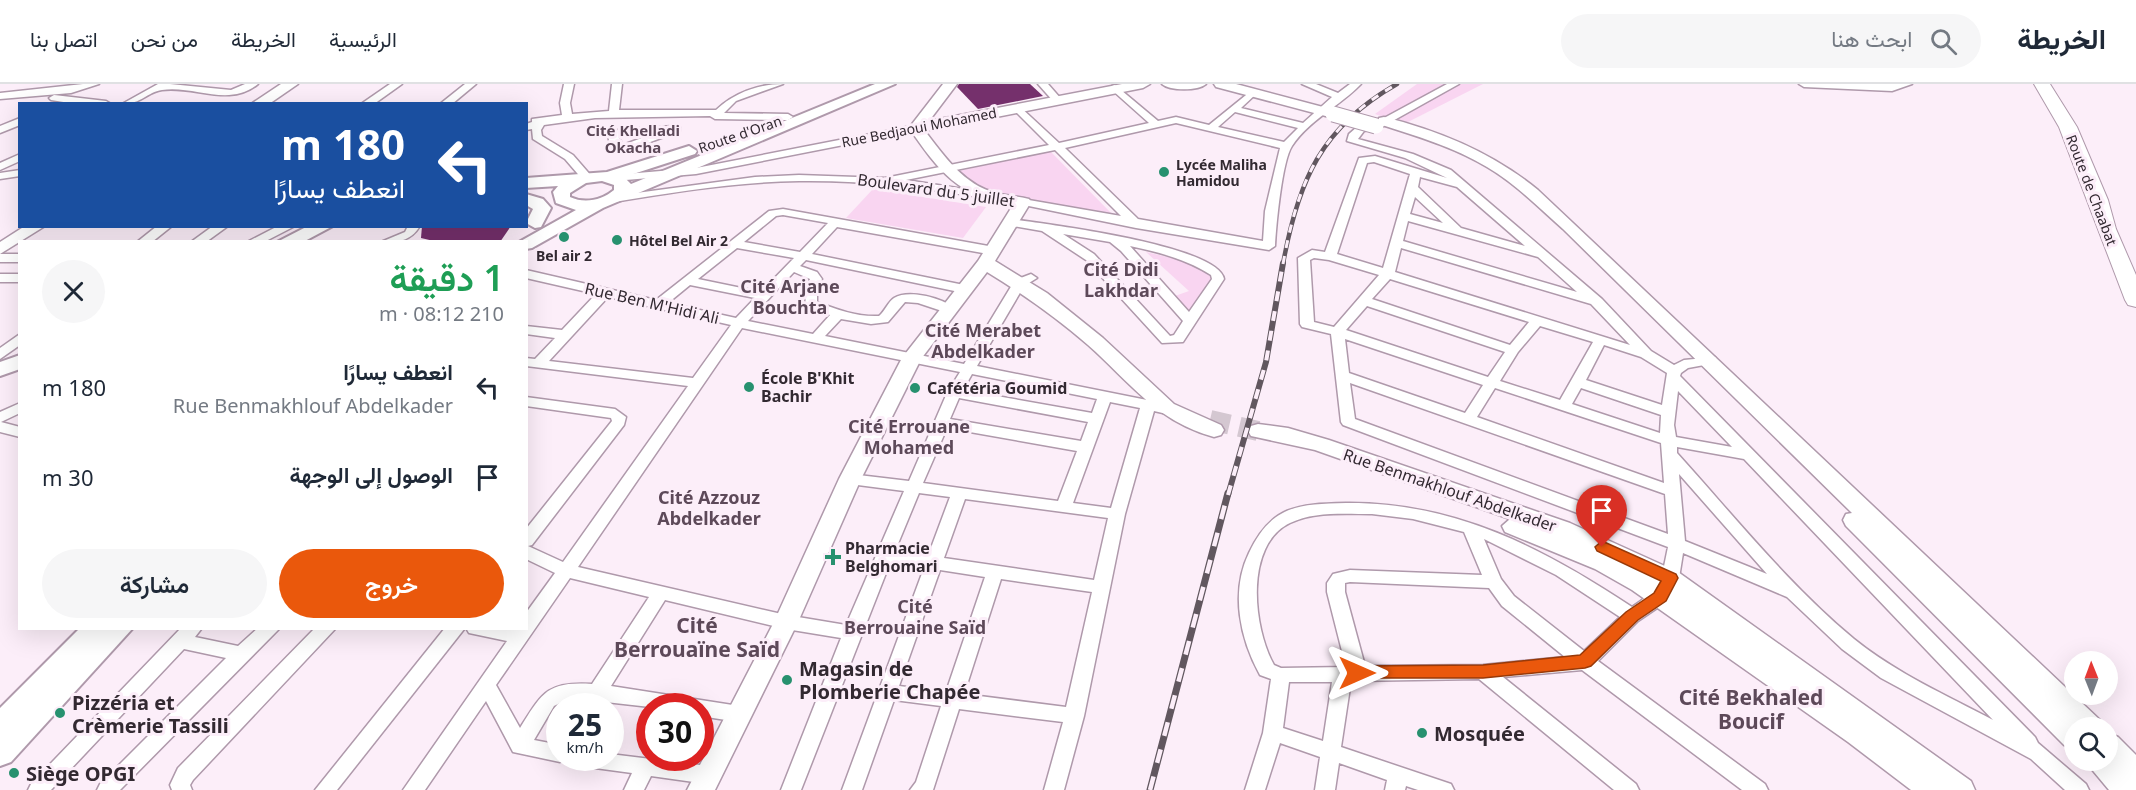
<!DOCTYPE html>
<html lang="ar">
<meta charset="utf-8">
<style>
body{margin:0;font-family:"Noto Sans",Vazirmatn,sans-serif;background:#f6f6f7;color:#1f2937;direction:rtl;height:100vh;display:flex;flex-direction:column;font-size:22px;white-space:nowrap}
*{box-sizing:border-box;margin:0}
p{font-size:20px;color:#747a83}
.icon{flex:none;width:33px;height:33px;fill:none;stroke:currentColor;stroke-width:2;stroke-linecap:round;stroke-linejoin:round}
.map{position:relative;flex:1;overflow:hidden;direction:ltr}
.drawer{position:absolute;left:18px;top:156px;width:510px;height:390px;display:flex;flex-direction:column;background:#fff;border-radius:0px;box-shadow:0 6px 24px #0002;direction:rtl}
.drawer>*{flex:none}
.banner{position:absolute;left:18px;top:18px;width:510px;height:126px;border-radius:0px;box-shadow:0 6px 24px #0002;direction:rtl;background:#1a4fa0;color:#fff;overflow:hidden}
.needle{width:39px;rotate:359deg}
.buttons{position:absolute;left:2064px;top:567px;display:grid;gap:12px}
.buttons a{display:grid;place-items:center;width:54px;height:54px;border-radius:50%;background:#fff;box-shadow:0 6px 24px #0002;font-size:30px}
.speed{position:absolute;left:546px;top:609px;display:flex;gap:12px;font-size:30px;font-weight:700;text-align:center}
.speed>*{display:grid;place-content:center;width:78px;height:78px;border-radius:50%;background:#fff;box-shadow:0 6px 24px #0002;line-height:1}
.speed small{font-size:15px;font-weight:400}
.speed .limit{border:9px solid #d22;background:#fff;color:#111}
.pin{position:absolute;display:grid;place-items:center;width:51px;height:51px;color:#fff;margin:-62px -26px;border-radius:50% 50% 50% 0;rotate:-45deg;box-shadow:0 0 6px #0007}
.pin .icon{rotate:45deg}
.me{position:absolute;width:66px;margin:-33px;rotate:90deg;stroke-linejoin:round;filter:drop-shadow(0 0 4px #0008)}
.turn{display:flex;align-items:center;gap:21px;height:126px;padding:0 24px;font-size:27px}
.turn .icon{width:78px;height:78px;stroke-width:2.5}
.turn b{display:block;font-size:42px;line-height:51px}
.round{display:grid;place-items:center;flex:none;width:63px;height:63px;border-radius:32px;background:#f6f6f7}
.headline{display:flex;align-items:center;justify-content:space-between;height:102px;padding:0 24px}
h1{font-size:36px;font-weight:600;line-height:45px;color:#1e9e55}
.cta{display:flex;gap:12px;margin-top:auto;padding:12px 24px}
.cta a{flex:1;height:69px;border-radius:36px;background:#ea580c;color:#fff;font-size:24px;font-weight:600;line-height:69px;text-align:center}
.cta a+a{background:#f6f6f7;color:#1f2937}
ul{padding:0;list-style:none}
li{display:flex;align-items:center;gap:18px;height:90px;padding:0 24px}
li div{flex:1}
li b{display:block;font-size:22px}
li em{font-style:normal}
header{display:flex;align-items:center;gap:36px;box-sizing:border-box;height:84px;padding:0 30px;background:#fff;border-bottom:2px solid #e0e1e3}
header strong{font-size:28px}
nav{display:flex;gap:33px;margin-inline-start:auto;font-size:21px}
.search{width:420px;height:54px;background:#f6f6f7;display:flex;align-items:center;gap:15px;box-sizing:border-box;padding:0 21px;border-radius:33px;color:#747a83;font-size:22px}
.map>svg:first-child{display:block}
.green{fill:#f9d5f1}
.building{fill:#75306c}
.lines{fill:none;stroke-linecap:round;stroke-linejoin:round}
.secondary-tunnel{stroke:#d4c7d1;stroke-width:20;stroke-dasharray:20 10;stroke-linecap:butt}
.street-casing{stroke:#af99ab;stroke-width:3}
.secondary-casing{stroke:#af99ab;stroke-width:3}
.primary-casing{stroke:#af99ab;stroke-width:4}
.highway-casing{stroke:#af99ab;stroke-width:2}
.street{fill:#fff;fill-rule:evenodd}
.secondary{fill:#fff;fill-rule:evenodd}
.primary{fill:#fff;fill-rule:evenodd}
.highway{fill:#fff;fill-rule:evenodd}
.rail-far2-casing{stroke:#61575f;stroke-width:4.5}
.rail-far1-casing{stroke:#61575f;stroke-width:6}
.rail-casing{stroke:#61575f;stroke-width:7}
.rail-far2{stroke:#fceef9;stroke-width:3;stroke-dasharray:8;stroke-linecap:butt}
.rail-far1{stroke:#fceef9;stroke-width:4;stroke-dasharray:10;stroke-linecap:butt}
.rail{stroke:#fceef9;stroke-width:4.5;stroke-dasharray:14;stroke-linecap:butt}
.secondary-bridge-casing{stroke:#af99ab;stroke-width:17;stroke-linecap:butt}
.secondary-bridge{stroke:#fff;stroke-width:15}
.route{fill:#ea580c;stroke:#983908;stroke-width:1.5}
.poi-dot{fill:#27916f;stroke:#fceef9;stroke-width:2}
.labels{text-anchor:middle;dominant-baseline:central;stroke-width:6;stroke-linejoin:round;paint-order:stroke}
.far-street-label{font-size:14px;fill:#322931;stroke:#fceef9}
.far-poi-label{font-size:14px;font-weight:bold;fill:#322931;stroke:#fceef9;text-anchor:start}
.far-neighbourhood-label{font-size:15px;font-weight:bold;fill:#5d4959;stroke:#fceef9}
.street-label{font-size:16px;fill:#322931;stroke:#fceef9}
.poi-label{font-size:16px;font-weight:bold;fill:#322931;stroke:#fceef9;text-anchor:start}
.neighbourhood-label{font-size:18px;font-weight:bold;fill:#5d4959;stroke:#fceef9}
.near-poi-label{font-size:20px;font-weight:bold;fill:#322931;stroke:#fceef9;text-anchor:start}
.near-neighbourhood-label{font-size:21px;font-weight:bold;fill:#5d4959;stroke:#fceef9}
</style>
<header>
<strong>الخريطة</strong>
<div class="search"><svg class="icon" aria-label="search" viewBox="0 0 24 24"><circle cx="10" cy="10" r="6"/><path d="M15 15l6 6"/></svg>ابحث هنا</div>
<nav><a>الرئيسية</a><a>الخريطة</a><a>من نحن</a><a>اتصل بنا</a></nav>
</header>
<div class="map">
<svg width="2136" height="706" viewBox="0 0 2136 706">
<rect width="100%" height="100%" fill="#fceef9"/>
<g class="green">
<path d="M1417,0h66l-79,40 -29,-10z"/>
<path d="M1050,67l65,66 -129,-25 -27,-21z"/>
<path d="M873,105l113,18 -23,31 -117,-20z"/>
<path d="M1146,168l39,9 26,15 2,5 -21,37 -20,-21 17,-6z"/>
</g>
<g class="building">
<path d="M959,0h71l13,12 -65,13 -21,-22z"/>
<path d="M422,142h89l-11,16h-62l-17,-4z"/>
</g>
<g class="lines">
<path class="secondary-tunnel" d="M1210,336l48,11"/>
<g class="street-casing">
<g id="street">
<path d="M83,0h16l-28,9 -71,6v-6z"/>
<path d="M170,0l61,6 14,-6h13c-29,24 -64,1 -96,6 -15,2 -20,14 -40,14l36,-20z"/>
<path d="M390,0h12l-28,20h-13z"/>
<path d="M465,0h11l-24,20h-12z"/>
<path d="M564,0h10l-4,19 2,11 37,-3 3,-27h10l-3,26h97c18,-17 42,-26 67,-26l-47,17 -12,12 64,1 5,3 -5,3 -73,-1 -5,-3 -115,2 -51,7 -3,5 1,6 31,19 20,23 -6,3 -4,-1 -18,-21 -32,-20 -1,-10 -6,1v-6l6,-2v-3l30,-4 -2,-12z"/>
<path d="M1038,0h10l14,16 -2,2h-6z"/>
<path d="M1302,0h14l22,9 12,-9h11c-21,22 -52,36 -69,62 -10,15 -16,80 -17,100l-6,4 -133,-22 -117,-24v-4l4,-1 98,17 -66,-66 -149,30 83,13v4l-4,1c-62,-10 -123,-18 -186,-17 -62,1 -124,11 -185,21l-6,-3 6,-3 141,-19 44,-2 86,3 164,-33 -35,-35 -1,-2 5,-3 41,38 90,-20 -37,-33v-4l3,-1 43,36 18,-4 33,8 42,-34 5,3 -15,14 62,15 29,-26zM1235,28l63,16 -14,14 -66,-15zM1176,39l104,25 -15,63 -2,30 -125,-22 -73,-71z"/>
<path d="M1447,0h12l-79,44 -16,3 -6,8 55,15 38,16 151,129 49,52 23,14 10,-5 31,-3 2,3 -2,3 -27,5 -7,5 -1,3 355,361 3,6 48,41 3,6h-24l-34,-31 -150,-81 -39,-29 -55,-52 -104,-44 -4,25 -13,24 -28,19 -40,40 167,123 3,6h-26l-160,-120 -79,7 133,107 3,6h-25l-135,-111 -128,2 -10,66 110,37 3,6h-36l-12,-4 -1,4h-20l2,-10 -48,-17 -4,27h-20l5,-33 -40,-14 -15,47h-20l18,-57 8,-54 -11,-4c-20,-36 -30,-83 -11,-122 22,-47 48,-49 97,-50 109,-1 197,45 286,104 30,-20 29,-26 36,-60l-325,-122 -2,-3 -10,-88 -29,-7 -2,-3 -2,-66 14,-8 13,2 34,-94 16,-2 72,22 -42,-20 -58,-17 2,-7 8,-7 16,-3zM1374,78l36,12 -27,94 -46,-14 30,-91zM1420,93l37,10 68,59 -64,-18 -43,-41zM1415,113l28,26 -33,-9zM1408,137l130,36 39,35 -174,-51zM1401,164l190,56 39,41 -235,-73zM1314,174l15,2 50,15 -45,52 -20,-5 -4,-62zM1390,195l139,43 -19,23 -138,-46zM1367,222l138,46 -17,25 -142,-47zM1540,242l53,16 -33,58 -60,-19 18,-29zM1345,255l138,46 -18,28 -116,-40zM1604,261l37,12 26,16 -5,32 -76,-25zM1350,299l315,111 3,40 -313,-115zM1495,304l166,55 3,40 -187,-66zM1581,304l80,27 -1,18 -88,-29zM1678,307l54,56 -56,-10 -2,-12zM1677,363l67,12 249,261c-47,-25 -97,-47 -139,-81 -65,-54 -120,-123 -177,-186zM1679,390l88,100 -82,-33zM1372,430l41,5 51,13 18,43 -132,-5 -17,4 -6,9v9l19,75 -65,1 -7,-3c-21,-37 -30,-120 16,-142 24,-12 56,-9 82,-9zM1484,455l72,36 64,42 -36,34 -70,-55 -13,-17zM1350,498l139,6 13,18 63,51 -82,8 -118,1 -20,-74v-9zM1289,598h43l-9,59 -40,-13z"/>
<path d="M1799,0h113l-20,7 -88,-4z"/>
<path d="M54,11l52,6 5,3h-35l-25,-4 -2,-2z"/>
<path d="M20,34v7l-20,8v-7z"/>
<path d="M916,41l5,3 -1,2 -224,44 -82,7 -6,-3 6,-3 82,-7z"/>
<path d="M676,42l4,1v4l-54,20h-8l-8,-6 -2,-10 12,-6zM655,49l-32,12 -5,-9 4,-1z"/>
<path d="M20,70v7l-20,9v-7z"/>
<path d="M20,86v6l-20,3v-6z"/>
<path d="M783,125l211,38 6,4 -6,4 -157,-28 -25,27 152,31 6,4 -6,4 -158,-33 -6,6 17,6 5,7 -5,12v11c21,8 40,15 62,14 6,-5 9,-14 15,-18 15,-9 49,0 61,11l-7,4 -30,-10 -13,-1 -17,20 -17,2 -30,-5 -16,17 139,28 51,-84 16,-6 6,4 -13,8 -47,80 190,38 7,5 -7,5 -13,-3 -29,103 -41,202 -20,74h-20l19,-68 -104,-13 -26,81h-23l6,-8 25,-76 -47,-6 -32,90h-20l82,-222 -34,-5 -89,227h-20l60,-152 -55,-9 -121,-29 -54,86 128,20 7,2 3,6 -3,6 -7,2 -39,-6v-10l-50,1 -80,-9 -16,8 -20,34 26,5v13h8l-8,4 -47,-10 -27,-51 -61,89h-22l104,-149 -38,-8 -3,-5h60v-15l29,-40 -29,-14v-30l86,-108 -1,-3 -85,-12v-9l89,12 11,8 -2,8 -92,120 -4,1 35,16 125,-176 -162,-20v-8l9,1 20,-21 -29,-4v-8l36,4 34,-36 -70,-16v-8l130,30 113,-89zM783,131l45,8 -28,29 -56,-10 32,-26zM737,164l57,10 -33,34 -63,-13zM794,188l16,7 -5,12 1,16 24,8 -17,19 -65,-13zM690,201l65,13 -19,20 -68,-15zM608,213l123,28 -38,53 -144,-17zM742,244l218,44 -13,21 -38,88 -59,-7 -8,5 8,5 54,7 -58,134 -60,-10 -208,-48zM972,290l125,25 -5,14 -129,-23zM959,314l129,24 -7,19 -131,-22zM1110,318l30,6 -29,100 -38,-5zM947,344l130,23 -19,50 -135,-18zM919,409l31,4 -22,59 -33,-5zM965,415l143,19 -14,62 -150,-22zM940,486l45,7 -39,115 -47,-6zM570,494l79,19 -57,87c-45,-3 -50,9 -72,44l-24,-43zM1001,495l91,13 -26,115 -102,-13z"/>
<path d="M1011,135c34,5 207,26 213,60l-41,63 -21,1 -76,-83 -44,-29 -35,-6v-4zM1063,150l47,8 11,9 62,70 -9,14 -4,1 -76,-82zM1130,162c28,6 56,13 81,29l1,4 -23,33z"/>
<path d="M157,142h15l-20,16h-15z"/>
<path d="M213,142h15l-22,16h-15z"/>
<path d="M278,142h17l-31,16h-17z"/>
<path d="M408,142h12c-10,16 -22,16 -39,16l24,-10z"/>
<rect x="0" y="170" width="20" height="8"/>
<rect x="0" y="190" width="20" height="8"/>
<path d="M20,250v11l-20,14v-11z"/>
<path d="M20,319v10l-19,9 19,5v10l-20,-5v-20z"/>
<path d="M181,544h21l-7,9 43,9 20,-18h22l-160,162h-23l3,-6 126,-126 -42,-9 -133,141h-23l3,-6z"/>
<path d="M315,544h21l-143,152 -3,5 2,5h-20l-2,-5 8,-17z"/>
<path d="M445,544h20l-128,162h-22z"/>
<path d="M610,670l98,12 7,3 3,6 -3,6 -7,3 -57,-8 -7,14h-20l8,-17 -52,-7 -7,-2 -3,-6h40z"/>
</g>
</g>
<g class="secondary-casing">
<g id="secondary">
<path d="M281,0h17l-29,20h-18z"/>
<path d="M943,0h14l-28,37 193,-37h28l-7,4 -218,43c19,25 39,54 71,62 10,3 22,3 33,6l2,3 -36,59 52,32 56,45 71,66 47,21 3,5 -3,5 -7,2c-58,-16 -83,-54 -126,-92 -32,-28 -65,-51 -101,-73l-66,87 -60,120 -63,143 -83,168h-28l87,-168 65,-143 63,-121 76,-97 35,-56c-55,-8 -74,-34 -104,-77z"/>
<path d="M1162,0h44c-8,7 -36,7 -44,0z"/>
<path d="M1214,0h22l102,27 2,3 -7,4 -117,-31z"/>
<path d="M1384,33c56,14 109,36 154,73l562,530 3,8h-29v20l-10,-3 -218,-219 -3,-6 3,-6 6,-1 -289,-284c-24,-21 -47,-45 -76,-62 -33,-20 -71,-31 -108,-43v-6z"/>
<path d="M25,142h20l-45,28v-12z"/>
<path d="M1258,340l30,4 41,12 241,83 108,49 293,209 4,9h-64l-63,-48 -216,-152 -37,-21 -90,-37 -3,-6 8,-7 -195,-69 -64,-14 -3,-5 3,-5z"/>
<path d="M2108,649l10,4 18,18v35h-27l-25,-30h24z"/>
</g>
</g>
<g class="primary-casing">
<g id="primary">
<path d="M875,0h20l-292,124 -71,40 -6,1v-7h-7l57,-32 -20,-7 -3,-11 5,-6 -32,2v-10l81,-6 82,-26 8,5 -2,3 -71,23 7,7zM602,97l12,4v5c-12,10 -29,14 -44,7v-4l16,-10z"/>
<path d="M526,110l17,5 8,9 -10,19 -6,1 -9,-5 7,-14 -7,-4z"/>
<path d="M308,142h25l-30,16h-26z"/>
<path d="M20,271v14l-20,7v-14z"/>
<path d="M80,544h53l-122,134 -11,4v-58z"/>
</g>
</g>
<g class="highway-casing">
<path id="highway" d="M2034,0h16l27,43 31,73 8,29 20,46v32l-8,-2 -3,-5 -66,-173z"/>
</g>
<use href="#street" class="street"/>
<use href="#secondary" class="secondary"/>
<use href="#primary" class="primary"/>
<use href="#highway" class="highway"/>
<g class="rail-far2-casing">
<path id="rail-far2" d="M1283,180c15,-83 38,-137 114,-180"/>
</g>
<g class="rail-far1-casing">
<path id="rail-far1" d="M1228,411l38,-133 17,-99"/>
</g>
<g class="rail-casing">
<path id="rail" d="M1150,706l78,-297"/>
</g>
<use href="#rail-far2" class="rail-far2"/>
<use href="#rail-far1" class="rail-far1"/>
<use href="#rail" class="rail"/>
<g class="secondary-bridge-casing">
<path id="secondary-bridge" d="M1333,30l43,12"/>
</g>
<use href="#secondary-bridge" class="secondary-bridge"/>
</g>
<path class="route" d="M1602,457l74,33 2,4 -12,23 -28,19 -47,46 -6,2 -102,10h-132l-2,-5 2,-5 6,-2 126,-1 97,-10 46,-43 28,-19 7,-12 -64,-30 -2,-4z"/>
<g class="poi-dot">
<circle cx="1164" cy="88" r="6"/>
<circle cx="564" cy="153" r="6"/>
<circle cx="617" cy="156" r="6"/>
<circle cx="749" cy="303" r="6"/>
<circle cx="915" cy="304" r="6"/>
<path d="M830 464h6v6h6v6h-6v6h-6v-6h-6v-6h6z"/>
<circle cx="787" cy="596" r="6"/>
<circle cx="60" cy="629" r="6"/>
<circle cx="1422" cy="649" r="6"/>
<circle cx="14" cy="689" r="6"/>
</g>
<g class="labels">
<g class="far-street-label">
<text transform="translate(919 43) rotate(-11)">Rue Bedjaoui Mohamed</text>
<text transform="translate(740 50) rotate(-19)">Route d'Oran</text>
<text transform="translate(2092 106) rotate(69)">Route de Chaabat</text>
</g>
<g class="far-poi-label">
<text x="1176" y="80">Lycée Maliha<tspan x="1176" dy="16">Hamidou</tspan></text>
<text x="629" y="156">Hôtel Bel Air 2</text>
<text x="564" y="171" text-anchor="middle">Bel air 2</text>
</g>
<g class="far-neighbourhood-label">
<text x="633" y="46">Cité Khelladi<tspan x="633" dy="17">Okacha</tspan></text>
</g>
<g class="street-label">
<text transform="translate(936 106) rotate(8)">Boulevard du 5 juillet</text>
<text transform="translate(652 219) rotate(13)">Rue Ben M'Hidi Ali</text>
<text transform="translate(1450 406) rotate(19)">Rue Benmakhlouf Abdelkader</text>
</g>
<g class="poi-label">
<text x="761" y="294">École B'Khit<tspan x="761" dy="18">Bachir</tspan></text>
<text x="927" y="304">Cafétéria Goumid</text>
<text x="845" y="464">Pharmacie<tspan x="845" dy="18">Belghomari</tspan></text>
</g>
<g class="neighbourhood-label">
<text x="1121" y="185">Cité Didi<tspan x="1121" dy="21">Lakhdar</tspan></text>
<text x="790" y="202">Cité Arjane<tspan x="790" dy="21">Bouchta</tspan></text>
<text x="983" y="246">Cité Merabet<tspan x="983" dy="21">Abdelkader</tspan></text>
<text x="909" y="342">Cité Errouane<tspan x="909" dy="21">Mohamed</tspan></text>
<text x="709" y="413">Cité Azzouz<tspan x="709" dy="21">Abdelkader</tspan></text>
<text x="915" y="522">Cité<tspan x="915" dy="21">Berrouaine Saïd</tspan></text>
</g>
<g class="near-poi-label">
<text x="799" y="584">Magasin de<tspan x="799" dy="23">Plomberie Chapée</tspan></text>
<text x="72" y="618">Pizzéria et<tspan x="72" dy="23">Crèmerie Tassili</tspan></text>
<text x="1434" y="649">Mosquée</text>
<text x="26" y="689">Siège OPGI</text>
</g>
<g class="near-neighbourhood-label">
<text x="697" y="541">Cité<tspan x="697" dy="24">Berrouaïne Saïd</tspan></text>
<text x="1751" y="613">Cité Bekhaled<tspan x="1751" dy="24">Boucif</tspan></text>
</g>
</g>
</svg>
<div class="buttons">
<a><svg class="needle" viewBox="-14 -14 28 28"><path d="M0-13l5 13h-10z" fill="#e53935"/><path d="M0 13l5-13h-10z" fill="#747a83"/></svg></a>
<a><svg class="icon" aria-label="search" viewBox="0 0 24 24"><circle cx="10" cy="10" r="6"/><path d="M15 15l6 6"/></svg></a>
</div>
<div class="speed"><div>25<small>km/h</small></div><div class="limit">30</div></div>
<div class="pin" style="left:1602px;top:463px;background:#d93025"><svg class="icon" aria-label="arrive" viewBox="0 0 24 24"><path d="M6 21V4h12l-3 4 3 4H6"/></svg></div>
<svg class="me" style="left:1357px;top:589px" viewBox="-20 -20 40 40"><path d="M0-17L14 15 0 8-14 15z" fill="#ea580c" stroke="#fff" stroke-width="4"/></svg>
<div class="banner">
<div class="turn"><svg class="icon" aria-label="left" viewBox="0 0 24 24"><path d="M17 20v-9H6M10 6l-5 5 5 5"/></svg><div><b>180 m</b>انعطف يسارًا</div></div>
</div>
<section class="drawer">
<div class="headline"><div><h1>1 دقيقة</h1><p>210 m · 08:12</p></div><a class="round"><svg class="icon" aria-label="close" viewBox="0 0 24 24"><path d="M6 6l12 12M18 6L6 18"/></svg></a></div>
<ul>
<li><svg class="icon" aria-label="left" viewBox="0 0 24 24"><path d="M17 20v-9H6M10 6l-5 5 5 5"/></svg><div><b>انعطف يسارًا</b><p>Rue Benmakhlouf Abdelkader</p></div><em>180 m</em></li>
<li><svg class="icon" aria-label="arrive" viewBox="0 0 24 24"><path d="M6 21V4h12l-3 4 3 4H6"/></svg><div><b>الوصول إلى الوجهة</b></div><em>30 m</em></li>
</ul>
<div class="cta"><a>خروج</a><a>مشاركة</a></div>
</section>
</div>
